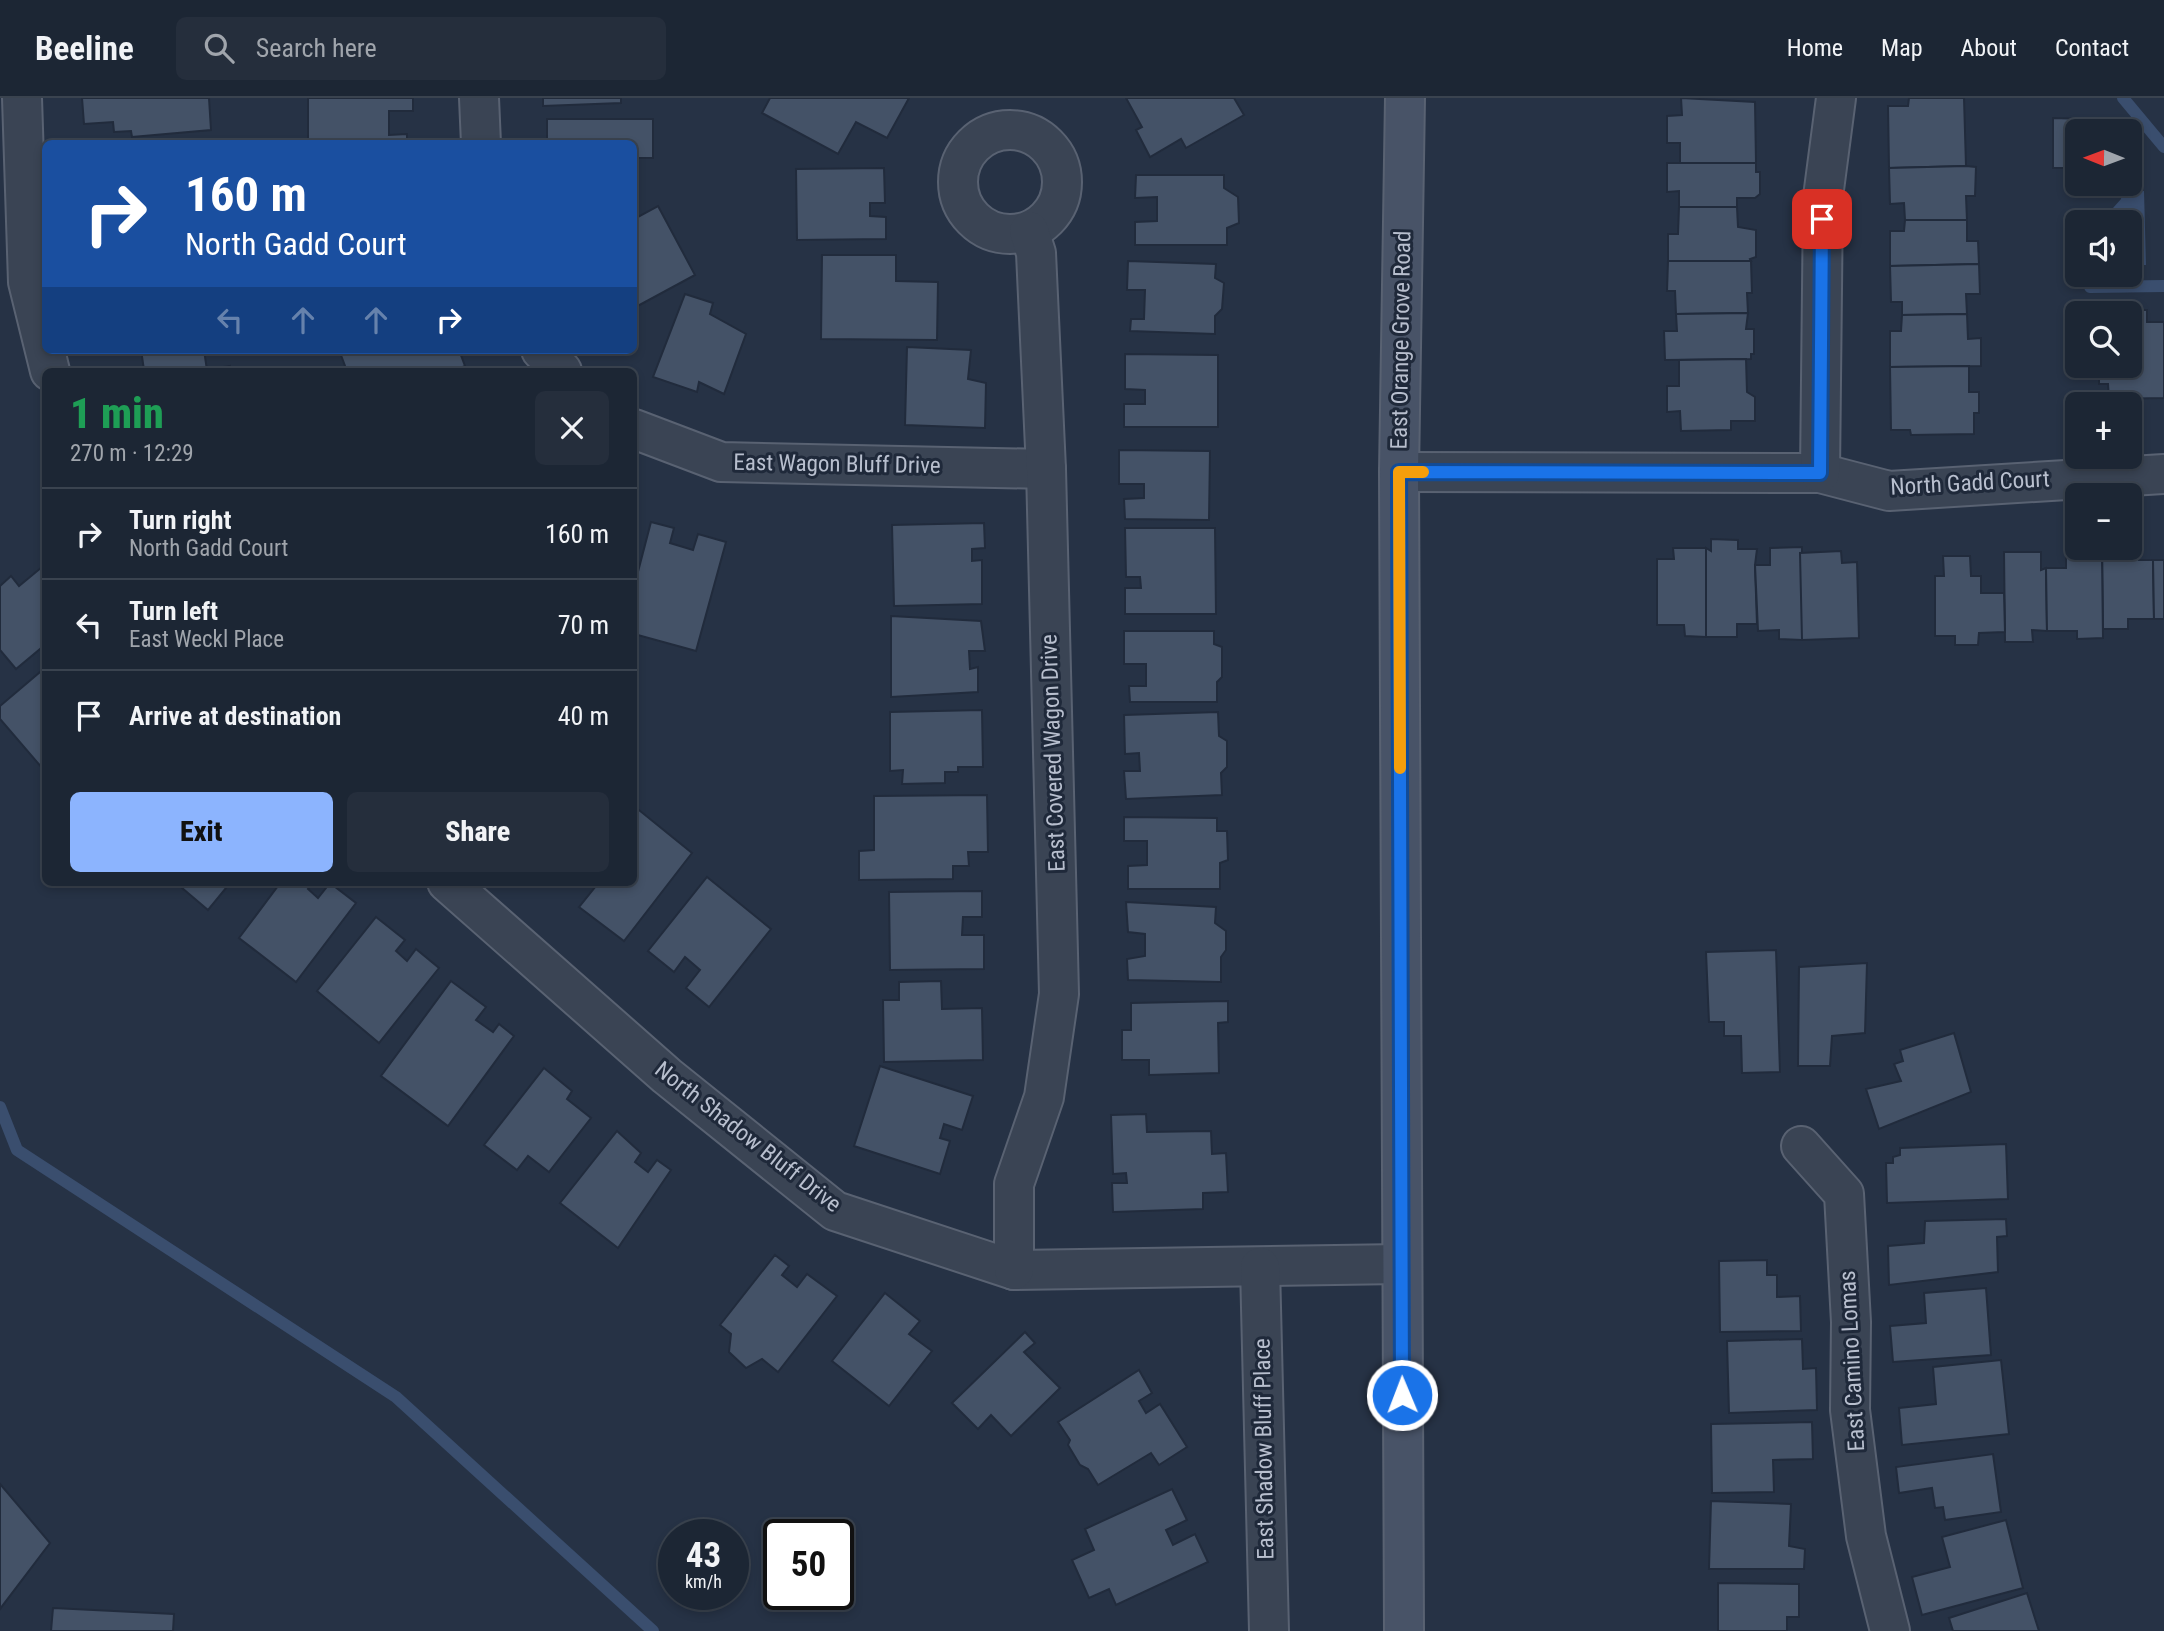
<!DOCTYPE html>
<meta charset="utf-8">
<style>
body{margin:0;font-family:"Roboto Condensed",sans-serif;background:#252e3c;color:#f1f3f6;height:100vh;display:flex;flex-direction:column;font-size:26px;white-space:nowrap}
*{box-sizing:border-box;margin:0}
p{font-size:23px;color:#a0a5ac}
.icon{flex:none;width:38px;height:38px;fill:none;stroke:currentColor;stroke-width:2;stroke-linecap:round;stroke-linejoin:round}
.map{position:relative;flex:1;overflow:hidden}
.side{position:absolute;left:42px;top:270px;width:595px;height:518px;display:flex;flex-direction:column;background:#1c2634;border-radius:10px;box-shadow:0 4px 10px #0003,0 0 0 2px #3a434f}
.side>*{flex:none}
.top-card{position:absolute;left:42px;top:42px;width:595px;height:214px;border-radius:10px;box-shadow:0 4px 10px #0003,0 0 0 2px #3a434f;background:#1a4fa0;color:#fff;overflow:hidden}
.needle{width:46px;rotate:271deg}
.buttons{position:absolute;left:2065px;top:21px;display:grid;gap:14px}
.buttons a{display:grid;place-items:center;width:77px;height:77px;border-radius:10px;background:#1c2634;box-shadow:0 4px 10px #0003,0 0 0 2px #3a434f;font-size:35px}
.speed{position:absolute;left:658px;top:1421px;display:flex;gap:14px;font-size:35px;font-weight:700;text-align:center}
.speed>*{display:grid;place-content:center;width:91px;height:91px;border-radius:50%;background:#1c2634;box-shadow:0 4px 10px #0003,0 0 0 2px #3a434f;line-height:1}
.speed small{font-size:18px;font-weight:400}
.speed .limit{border:4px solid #111;border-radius:10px;background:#fff;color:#111}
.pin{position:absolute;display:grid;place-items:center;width:60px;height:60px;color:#fff;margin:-30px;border-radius:14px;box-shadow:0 4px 10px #0006}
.me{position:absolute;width:77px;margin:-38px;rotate:359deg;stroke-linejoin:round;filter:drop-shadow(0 0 5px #0008)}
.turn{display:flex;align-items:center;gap:24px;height:147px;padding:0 28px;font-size:32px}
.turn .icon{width:91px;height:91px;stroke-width:2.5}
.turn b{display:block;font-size:49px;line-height:60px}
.lanes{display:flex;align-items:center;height:66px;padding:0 28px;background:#0003;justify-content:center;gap:35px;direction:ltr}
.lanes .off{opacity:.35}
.round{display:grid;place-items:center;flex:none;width:74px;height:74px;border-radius:10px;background:#252e3c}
.overview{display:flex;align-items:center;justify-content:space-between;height:119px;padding:0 28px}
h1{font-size:42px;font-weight:800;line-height:52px;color:#1e9e55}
.cta{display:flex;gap:14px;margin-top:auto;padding:14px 28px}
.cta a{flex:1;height:80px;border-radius:10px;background:#8cb4fe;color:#111;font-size:28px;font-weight:800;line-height:80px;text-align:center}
.cta a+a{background:#252e3c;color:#f1f3f6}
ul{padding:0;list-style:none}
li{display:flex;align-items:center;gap:21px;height:91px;padding:0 28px;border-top:2px solid #3a434f}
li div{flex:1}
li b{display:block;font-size:26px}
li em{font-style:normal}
header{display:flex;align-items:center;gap:42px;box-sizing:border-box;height:98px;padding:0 35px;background:#1c2634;border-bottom:2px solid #3a434f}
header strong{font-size:33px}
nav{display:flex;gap:38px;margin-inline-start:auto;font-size:24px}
.search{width:490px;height:63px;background:#252e3c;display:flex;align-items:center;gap:18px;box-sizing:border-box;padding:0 24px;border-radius:10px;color:#a0a5ac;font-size:26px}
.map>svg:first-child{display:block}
.water{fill:#3a4e6e}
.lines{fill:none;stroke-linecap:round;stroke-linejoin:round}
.stream{stroke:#3a4e6e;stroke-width:12}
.building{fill:#445267;stroke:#212b3c;stroke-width:2}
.minor-casing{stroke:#596272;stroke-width:42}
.secondary-casing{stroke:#596272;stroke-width:42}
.minor{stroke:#3a4454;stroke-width:38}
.secondary{stroke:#485367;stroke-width:38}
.route-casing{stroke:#114b97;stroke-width:18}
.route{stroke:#1a73e8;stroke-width:12}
.slow{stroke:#f59e0b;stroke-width:12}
.labels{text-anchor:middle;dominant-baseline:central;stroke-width:6;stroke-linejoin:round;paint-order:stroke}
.street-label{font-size:23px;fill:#b8bfce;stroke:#1f293a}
</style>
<header>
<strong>Beeline</strong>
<div class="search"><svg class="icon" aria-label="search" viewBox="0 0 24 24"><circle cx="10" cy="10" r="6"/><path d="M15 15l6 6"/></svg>Search here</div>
<nav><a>Home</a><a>Map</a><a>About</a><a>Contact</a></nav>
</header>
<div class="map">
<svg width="2164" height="1533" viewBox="0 0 2164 1533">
<rect width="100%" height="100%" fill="#263245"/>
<path class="water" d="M2144,93l2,74h-16v-43h-14l-3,-14 8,-9 1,-7z"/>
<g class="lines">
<g class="stream">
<path d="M2123,0l41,49"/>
<path d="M2090,189l74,-1"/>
<path d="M0,1009l17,43 379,247 257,234"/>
</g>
</g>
<g class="building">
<path d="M82,0h127l2,32 -79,7 -1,-6 -17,1 -1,-10 -29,2z"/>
<path d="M308,0h105v13h-24v24l18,-1v10h-99z"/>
<path d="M543,0h78v5l-78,3z"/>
<path d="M770,0h139l-22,40 -31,-16 -18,32 -76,-41z"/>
<path d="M1126,0h108l10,17 -58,33 -5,-9 -31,18 -14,-27 6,-3z"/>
<path d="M1681,0l74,4 1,61 -76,1v-21h-13v-27l15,-1z"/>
<path d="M1909,0h55l2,68 -77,2 -1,-62h20z"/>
<path d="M2053,20l33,1v12h-9v37h-24z"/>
<path d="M547,21h106v39h-19v-14h-87z"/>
<path d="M1667,65h89v9h4v22l-5,4h-18v9h-58v-16l-12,1z"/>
<path d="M1966,68l10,1 -1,29h-9l1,24h-62l-1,-17 -14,1 -1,-36z"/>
<path d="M884,70l1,35h-15v13l16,1v22l-89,1 -1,-71z"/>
<path d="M1136,77h88v13l14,9 1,26 -12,5v17h-92v-23l22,-1v-24l-22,1z"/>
<path d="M658,108l37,69 -61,33v-89z"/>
<path d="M1679,109h58l1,20 18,3v27l-6,2 1,2h-83v-27h10z"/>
<path d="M1905,122h62v21h11l1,23 -89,2v-35h14z"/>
<path d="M822,157h74v26l42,1 -1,58 -116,-1z"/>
<path d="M1128,163l88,3 -1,14 9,5 -2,26 -7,7v18l-85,-3 1,-12h13l1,-29h-18z"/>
<path d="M1668,163h83l1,32h-5l1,20 -72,1 -1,-23h-8z"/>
<path d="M1979,166l1,30h-14l1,20 -65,1v-13h-11l-1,-36z"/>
<path d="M685,196l28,9 -3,11 36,20 -22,60 -25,-12 -2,10 -44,-15z"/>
<path d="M2124,212h23v12h17v76l-55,1 -1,-15h-9v-18h31v-53h-6z"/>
<path d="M1748,215l-2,16h8v25h-3v5l-86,1 -1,-29h13l-1,-17z"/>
<path d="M1967,216l1,25 13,-1v28l-91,1v-36h11l1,-16z"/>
<path d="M907,249l64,3 -3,29 18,4 -1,45 -80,-3z"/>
<path d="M141,252h63l3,20 23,-4 1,5h-93l6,-1z"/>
<path d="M339,252h120l6,16 -12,5h-106z"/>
<path d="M1125,256l93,1v72h-94v-23h21v-14l-20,-1z"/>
<path d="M1746,261l1,33 8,5v24h-24v9l-50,1 -1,-20 -13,1v-26h12v-26z"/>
<path d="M1969,268v26h10v21h-5v21l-63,1 -1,-5h-19l-1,-63z"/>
<path d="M1119,352l91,1 -1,69 -84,-1 -1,-20 20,-1v-14h-25z"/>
<path d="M651,424l23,6 -4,15 23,7 5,-16 28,8 -30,109 -62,-17v-47z"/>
<path d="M984,425l1,25 -13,1v12l10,-1v44l-88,2 -2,-81z"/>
<path d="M1125,430h90l1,86h-91v-26h16l-1,-11h-14z"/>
<path d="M1711,441l27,1v9h19l-2,16 2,59h-20v13h-31v-89l5,3z"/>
<path d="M2130,447h8l1,15h14l1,59h-26v10h-25l-1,-81h28z"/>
<path d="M1802,449v93l-23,-1v-9l-21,1 -3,-66h15v-17z"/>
<path d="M1673,450h33v89l-21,-1 -1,-11h-27v-66h17z"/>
<path d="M1841,453l1,12 15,-1 2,76 -57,2 -2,-87z"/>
<path d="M2004,454h37v18l5,-2 1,63 -15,-1 1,12h-28z"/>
<path d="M2066,456h29v3h7l1,81 -26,1v-8h-30l-1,-63h20z"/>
<path d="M1943,458h27l1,20h10v17h23l1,39 -26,1 -1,12h-23v-9h-20v-60h9z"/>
<path d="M2153,462h11v59h-10z"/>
<path d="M42,469l4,4v73l-30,25 -16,-19v-64l11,-10 8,10z"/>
<path d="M891,518l90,5 4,30h-16l1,18 8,-2v25l-87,5z"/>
<path d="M1124,533h90v13l8,3v30l-5,5v20h-87l-1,-16h17v-22h-22z"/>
<path d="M46,569v101l-3,1 -43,-50v-13z"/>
<path d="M982,612l1,57h-25v5h-13v11l-43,1 1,-14 -13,1v-59z"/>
<path d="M1218,614l1,24 8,5v26l-6,6 1,22 -96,4 -2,-28h16l-1,-18 -14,1 -1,-39z"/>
<path d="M987,697l1,57h-20l1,14h-16v13l-94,1v-29l15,-1v-54z"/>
<path d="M634,708l58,47 -68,88 -45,-34 17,-21 -5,-4h43z"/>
<path d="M1124,719l93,1v13h10l1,29 -8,3v26h-92v-23l19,-1v-24h-23z"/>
<path d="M707,779l64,52 -62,78 -23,-19 14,-18 -15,-13 -11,15 -26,-21z"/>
<path d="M175,784h56l-23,28z"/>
<path d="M281,784h33l-6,7 10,9 12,-15 26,20 -60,79 -57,-44z"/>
<path d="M982,793v26h-19l-1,18h22v34l-94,1 -1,-78z"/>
<path d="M1126,804l90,5 -1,16 11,8v19l-5,7v25l-93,-2 -1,-21 18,-3v-22l-17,-2z"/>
<path d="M376,819l29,23 -9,11 11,10 9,-12 23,19 -60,75 -62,-52z"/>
<path d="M1776,852l4,122 -38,1 -1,-37h-17v-14h-15l-3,-70z"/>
<path d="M1867,865l-2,70 -33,3 -2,30h-32l1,-99z"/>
<path d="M451,883l35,26 -10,13 17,12 6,-8 15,12 -66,90 -67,-50z"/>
<path d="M941,883l1,28 40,-1 1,52 -99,2 -1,-62h16v-18z"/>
<path d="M1228,903v21l-10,1 1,50 -70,2v-15h-27v-30h9v-27z"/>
<path d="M1954,935l17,59 -92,37 -13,-40 35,-8 -7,-17 9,-3 -3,-11z"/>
<path d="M880,968l93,30 -11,34 -18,-6 -4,14 10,3 -10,33 -86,-28z"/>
<path d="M544,970l28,23 -5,8 24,19 -42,54 -21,-16 -11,14 -33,-25z"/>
<path d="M1146,1016l1,18 64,-1 1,23 14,-1 2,39 -25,1v16l-90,3 -1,-29h15l-1,-10 -13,1 -2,-59z"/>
<path d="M617,1033l24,22 -6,9 13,10 9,-12 14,10 -53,78 -58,-45z"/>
<path d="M2006,1046l2,55 -121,4 -1,-40h7v-6l7,-2v-7z"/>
<path d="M2006,1121l1,17 -10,1 1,35 -109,13 -1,-39 36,-3 1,-22z"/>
<path d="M775,1157l14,11 -7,9 15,12 10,-13 30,22 -59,76 -16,-13 -16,9 -17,-16 2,-18 -11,-9z"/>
<path d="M1767,1162v15h10v22l23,-1 1,35 -81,1 -1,-71z"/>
<path d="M1986,1190l5,67 -98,7 -3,-36 36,-3 -2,-30z"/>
<path d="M885,1195l35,28 -11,13 23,17 -43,55 -57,-45z"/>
<path d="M1025,1234l10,11 -11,9 36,36 -49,48 -20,-21 -13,14 -26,-26z"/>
<path d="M1802,1241l1,30 13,-1 1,42 -88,3 -2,-72z"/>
<path d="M2001,1262l8,74 -107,11 -3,-37 37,-4 -3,-37z"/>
<path d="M1139,1272l13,23 -13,8 7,12 14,-9 27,43 -28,18 -8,-12 -53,32 -10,-16 -8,-4 -12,-20 2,-5 -12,-18z"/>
<path d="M1812,1324l1,37 -40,1 1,32 -62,1 -1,-69z"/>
<path d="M1993,1356l8,58 -56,8 -2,-13 -8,1 -3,-20 -33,5 -3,-26z"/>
<path d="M0,1386l50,59 -50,66z"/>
<path d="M1172,1391l15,31 -21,10 7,15 22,-11 13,28 -92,43 -7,-16 -20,9 -17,-38 22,-10 -9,-21z"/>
<path d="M1711,1403l80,3 -2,42 16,3 -1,20h-95z"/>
<path d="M2006,1422l17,68 -101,27 -10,-38 38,-10 -8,-30z"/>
<path d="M1718,1485l81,1v33h-12v14h-69z"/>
<path d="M2027,1495l12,38h-86l-4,-13z"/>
<path d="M53,1510l121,6 -1,17h-122z"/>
</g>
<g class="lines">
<g class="minor-casing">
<g id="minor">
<path d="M22,0l6,184 22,89"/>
<path d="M479,0l2,46"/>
<circle cx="1010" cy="84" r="52"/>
<path d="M541,252l21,21"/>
<path d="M634,331l87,33 325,7"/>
<path d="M1399,374l421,1 69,18 275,-17"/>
<path d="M1820,375l3,-276 13,-99"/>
<path d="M447,784l220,194 168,135 179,59 387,-6"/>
<path d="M1801,1048l43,48 7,128 -1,88 16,126 24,95"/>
<path d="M1260,1169l9,364"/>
<path d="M1014,1172v-86l30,-87 15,-103 -13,-525 -10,-216 -7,-22"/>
</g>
</g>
<g class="secondary-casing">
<path id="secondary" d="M1404,1533l-5,-1159 6,-374"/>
</g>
<use href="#minor" class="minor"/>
<use href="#secondary" class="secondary"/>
</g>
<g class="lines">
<g class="route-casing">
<path id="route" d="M1402,1297l-3,-923 421,1 2,-254"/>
</g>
<use href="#route" class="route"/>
<path class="slow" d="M1400,670l-1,-296h24"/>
</g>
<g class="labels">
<g class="street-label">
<text transform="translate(1401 242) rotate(-89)">East Orange Grove Road</text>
<text transform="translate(837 366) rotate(1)">East Wagon Bluff Drive</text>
<text transform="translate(1970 385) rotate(-3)">North Gadd Court</text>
<text transform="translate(1053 655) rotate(-92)">East Covered Wagon Drive</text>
<text transform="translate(748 1039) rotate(38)">North Shadow Bluff Drive</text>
<text transform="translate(1852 1263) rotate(-93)">East Camino Lomas</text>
<text transform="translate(1264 1351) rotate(-91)">East Shadow Bluff Place</text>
</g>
</g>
</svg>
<div class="buttons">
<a><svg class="needle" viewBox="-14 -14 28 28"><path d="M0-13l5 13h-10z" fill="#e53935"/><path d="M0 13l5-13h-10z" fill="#a0a5ac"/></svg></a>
<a><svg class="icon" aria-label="sound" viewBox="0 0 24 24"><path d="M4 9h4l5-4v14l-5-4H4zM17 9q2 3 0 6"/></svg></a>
<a><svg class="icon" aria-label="search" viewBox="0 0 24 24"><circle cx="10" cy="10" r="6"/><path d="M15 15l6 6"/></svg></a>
<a>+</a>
<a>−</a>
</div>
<div class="speed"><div>43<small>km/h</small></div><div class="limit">50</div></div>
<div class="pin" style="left:1822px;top:121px;background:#d93025"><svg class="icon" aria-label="arrive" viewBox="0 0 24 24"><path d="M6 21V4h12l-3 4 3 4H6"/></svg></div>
<svg class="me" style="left:1402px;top:1297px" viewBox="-20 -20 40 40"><circle r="17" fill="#1a73e8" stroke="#fff" stroke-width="3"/><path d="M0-11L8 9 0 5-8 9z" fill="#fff"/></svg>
<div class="top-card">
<div class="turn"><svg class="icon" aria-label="right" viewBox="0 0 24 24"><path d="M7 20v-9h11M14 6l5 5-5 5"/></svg><div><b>160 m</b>North Gadd Court</div></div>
<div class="lanes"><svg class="icon off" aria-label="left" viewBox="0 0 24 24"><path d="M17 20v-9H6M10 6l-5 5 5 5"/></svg><svg class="icon off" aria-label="ahead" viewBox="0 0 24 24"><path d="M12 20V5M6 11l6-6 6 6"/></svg><svg class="icon off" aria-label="ahead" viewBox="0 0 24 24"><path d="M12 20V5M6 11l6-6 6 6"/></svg><svg class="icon" aria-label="right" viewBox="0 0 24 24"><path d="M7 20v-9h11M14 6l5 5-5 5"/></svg></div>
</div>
<section class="side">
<div class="overview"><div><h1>1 min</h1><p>270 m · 12:29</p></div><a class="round"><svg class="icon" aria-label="close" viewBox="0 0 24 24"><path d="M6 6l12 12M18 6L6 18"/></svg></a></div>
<ul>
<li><svg class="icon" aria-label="right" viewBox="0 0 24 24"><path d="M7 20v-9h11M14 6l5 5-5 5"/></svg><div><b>Turn right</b><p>North Gadd Court</p></div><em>160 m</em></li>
<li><svg class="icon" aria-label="left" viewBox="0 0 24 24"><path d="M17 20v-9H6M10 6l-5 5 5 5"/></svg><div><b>Turn left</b><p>East Weckl Place</p></div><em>70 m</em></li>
<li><svg class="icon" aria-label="arrive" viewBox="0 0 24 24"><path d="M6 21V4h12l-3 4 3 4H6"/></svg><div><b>Arrive at destination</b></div><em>40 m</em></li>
</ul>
<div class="cta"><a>Exit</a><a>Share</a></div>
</section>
</div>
